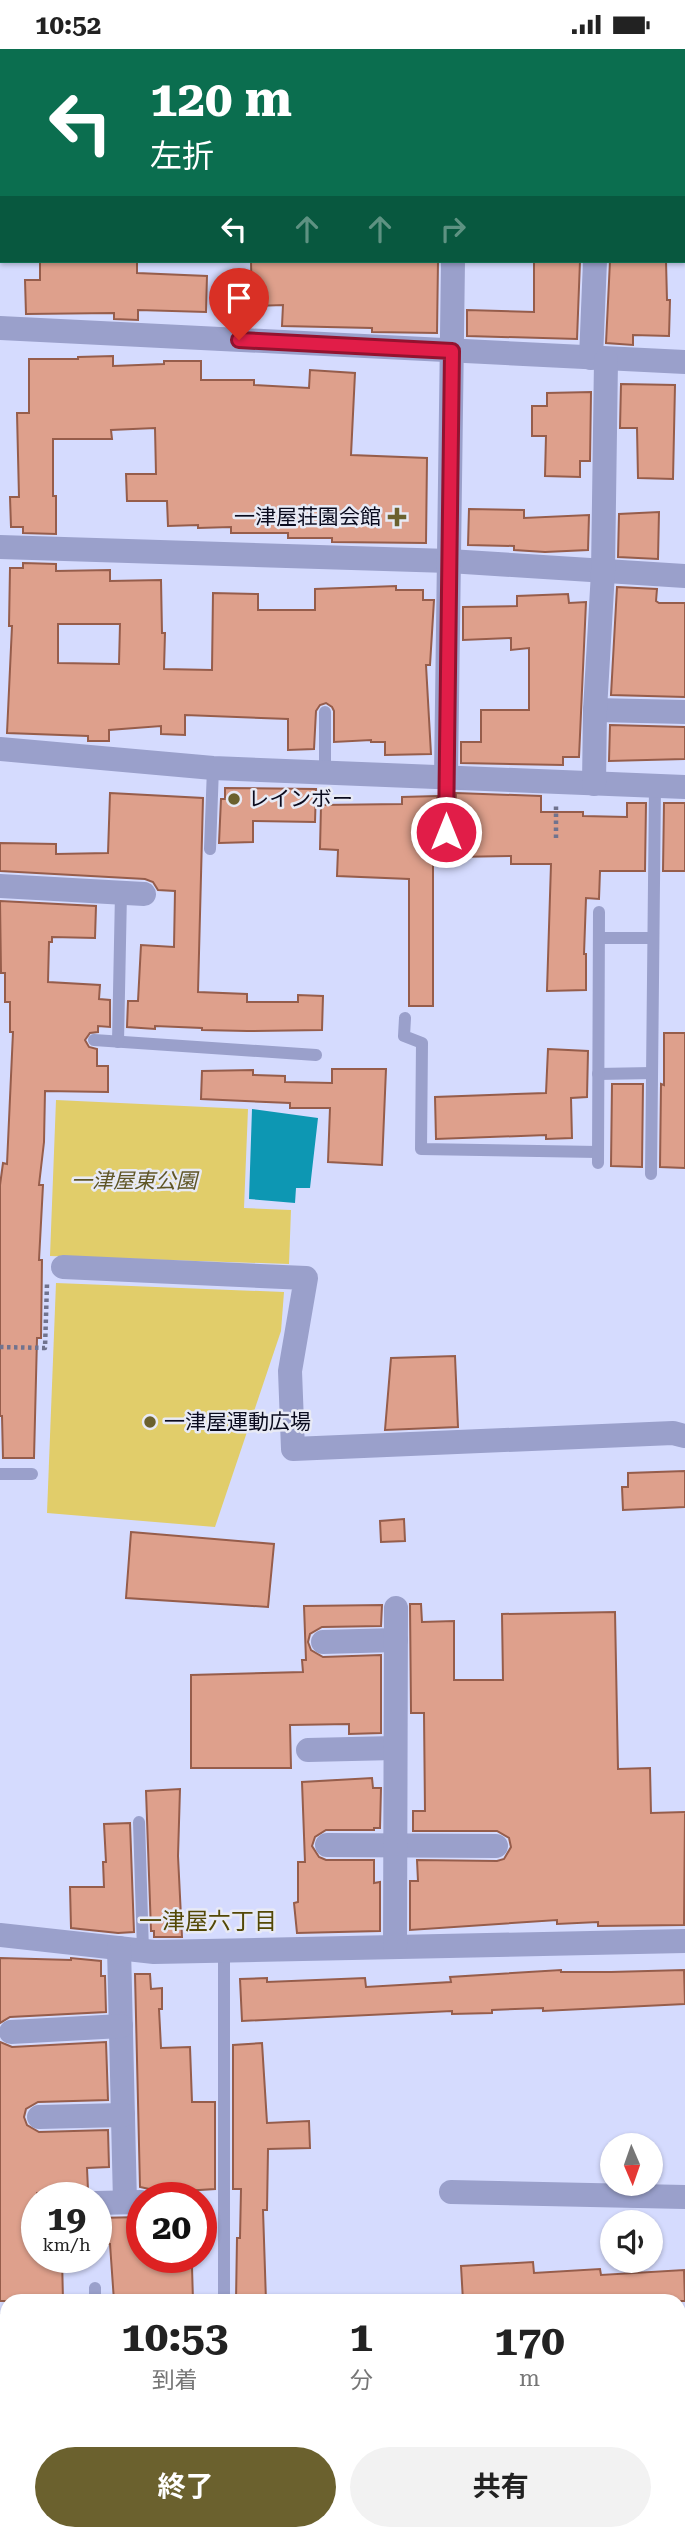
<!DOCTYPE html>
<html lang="ja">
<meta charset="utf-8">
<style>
body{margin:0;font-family:"Roboto Serif","Noto Sans JP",serif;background:#f2f2f2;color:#222;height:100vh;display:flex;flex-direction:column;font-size:26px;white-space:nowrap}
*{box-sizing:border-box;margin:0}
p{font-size:23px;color:#767676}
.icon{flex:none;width:38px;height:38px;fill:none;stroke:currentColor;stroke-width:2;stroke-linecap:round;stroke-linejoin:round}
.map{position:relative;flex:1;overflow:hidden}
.panel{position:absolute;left:0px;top:2245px;width:686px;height:247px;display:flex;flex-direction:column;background:#fff;border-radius:21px 21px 0 0;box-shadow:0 2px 5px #0004}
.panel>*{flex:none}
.top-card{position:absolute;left:0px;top:0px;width:686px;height:214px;box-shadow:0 2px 5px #0004;background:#0b6e4f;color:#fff;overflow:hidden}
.needle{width:46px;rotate:178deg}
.controls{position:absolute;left:600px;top:2084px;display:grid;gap:14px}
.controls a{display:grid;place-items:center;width:63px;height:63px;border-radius:50%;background:#fff;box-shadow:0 2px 5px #0004;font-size:35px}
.speed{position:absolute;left:21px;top:2133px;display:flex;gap:14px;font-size:35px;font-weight:700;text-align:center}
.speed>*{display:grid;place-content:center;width:91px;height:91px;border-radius:50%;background:#fff;box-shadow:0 2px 5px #0004;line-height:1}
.speed small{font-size:18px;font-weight:400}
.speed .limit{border:10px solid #d22;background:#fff;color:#111}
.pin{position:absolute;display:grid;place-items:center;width:60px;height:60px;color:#fff;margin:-72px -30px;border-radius:50% 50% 50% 0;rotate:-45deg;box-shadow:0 0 7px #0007}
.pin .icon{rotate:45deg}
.me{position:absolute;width:77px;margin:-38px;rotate:0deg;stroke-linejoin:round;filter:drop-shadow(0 0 5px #0008)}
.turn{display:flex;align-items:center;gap:24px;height:147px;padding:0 35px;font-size:32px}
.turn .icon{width:91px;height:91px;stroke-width:2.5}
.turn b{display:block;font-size:49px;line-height:60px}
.lanes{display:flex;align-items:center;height:66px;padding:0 35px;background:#0003;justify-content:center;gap:35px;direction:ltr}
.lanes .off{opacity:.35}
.eta{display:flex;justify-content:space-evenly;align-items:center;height:119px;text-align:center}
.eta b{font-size:42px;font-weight:700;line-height:49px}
.button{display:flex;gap:14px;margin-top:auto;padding:14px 35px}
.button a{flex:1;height:80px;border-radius:42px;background:#6b612e;color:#fff;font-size:28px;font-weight:700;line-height:80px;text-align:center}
.button a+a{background:#f2f2f2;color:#222}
.status{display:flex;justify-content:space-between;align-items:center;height:49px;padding:0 35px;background:#fff;direction:ltr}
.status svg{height:19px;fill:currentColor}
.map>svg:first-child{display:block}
.green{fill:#e1cd6a}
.water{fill:#0d97b3}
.building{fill:#dea08c;stroke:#965d4b;stroke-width:2;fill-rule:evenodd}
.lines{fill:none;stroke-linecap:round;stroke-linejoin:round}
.path{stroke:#70738e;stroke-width:4.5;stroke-dasharray:3.5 3.5;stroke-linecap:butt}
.service{stroke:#9aa0cb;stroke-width:12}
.minor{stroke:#9aa0cb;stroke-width:24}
.route-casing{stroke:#92132f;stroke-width:18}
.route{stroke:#e11d48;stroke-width:12}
.poi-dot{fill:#6b612e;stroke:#e8eaf5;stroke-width:2.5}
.labels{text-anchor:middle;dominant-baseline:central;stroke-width:5;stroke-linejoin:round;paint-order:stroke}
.poi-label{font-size:21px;fill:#0a0b1e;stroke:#e8eaf5;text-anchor:start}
.park-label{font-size:21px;font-style:italic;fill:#5f5526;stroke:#e8eaf5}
.neighbourhood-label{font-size:23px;fill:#534805;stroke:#e8eaf5}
</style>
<div class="status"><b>10:52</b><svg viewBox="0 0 49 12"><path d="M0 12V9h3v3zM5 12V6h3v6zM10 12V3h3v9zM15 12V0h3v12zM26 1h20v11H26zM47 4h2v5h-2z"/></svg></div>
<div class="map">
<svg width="685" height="2491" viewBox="0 0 685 2491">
<rect width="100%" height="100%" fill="#d5dbfe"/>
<g class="green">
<path d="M56,1051l192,9 -4,99 47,2 -2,54 -239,-8z"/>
<path d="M56,1234l228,9 -3,39 -66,196 -168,-14z"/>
</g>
<path class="water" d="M252,1060l66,9 -8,70h-14l-1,15 -46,-4z"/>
<g class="building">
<path d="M137,212v12l70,3 -1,36 -68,-2v10l-24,-1v-6l-88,1 -1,-34h15v-18z"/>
<path d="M251,212h187l-1,72 -65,-1v-4l-90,-2 1,-21 -31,1z"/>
<path d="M534,212h46l-3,78 -110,-3v-26l67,2z"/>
<path d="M610,212h56l1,39h3l-1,36 -36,-1v10l-27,-2z"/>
<path d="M113,307v10l51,-2v-3h37v19h53v5l55,3 1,-18 45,3 -4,82 76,3 -1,85 -94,-1v-4h-44v-5h-57v-6l-33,1v-3l-30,1 -1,-25h-40l-1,-27h30l-1,-46 -44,2 1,9h-59v57h3v38l-33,-1v-6h-12l-1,-30h9l-2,-84h12v-54h49v-2z"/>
<path d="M621,335l54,1 -2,94 -35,-1 -1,-50h-17z"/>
<path d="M591,343l-1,69h-10v16l-35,-1 1,-40h-14v-30h15v-13z"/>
<path d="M469,460l55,1v8l65,-3 -1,35 -43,2 -31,-2v-4l-46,-1z"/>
<path d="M659,463l-1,47 -40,-2 1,-43z"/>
<path d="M23,514l33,1v7l54,-1v11l51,-1 1,53h3l-1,36 48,1 1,-77 45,1v16h57v-21l81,-3v4h27v10h11l-4,65h-4l5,89 -46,1v-13h-14v-2l-37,2v-31l-2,-4 -6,-4 -6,2 -4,6 -2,38 -26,1v-31l-103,-4v20l-24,-1v-8l-52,4v11h-21v-5l-81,-3 5,-107h-3l1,-58h13zM58,575h62l-1,40 -61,-1z"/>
<path d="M617,538l40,2 -1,12 3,2h26v94l-74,-2z"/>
<path d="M568,545l1,9 17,-1 -7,155h-16v8l-102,-2v-21h20v-32h48v-62l-18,2v-12l-48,2v-33l54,-1v-10z"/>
<path d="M610,676l75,2v32l-76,2z"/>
<path d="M225,739l91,1 -1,33 -62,-1v21l-34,1 2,-44h4z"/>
<path d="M110,744l93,5 -5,194 49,2v8h51v-7l25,1 -1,34 -75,1 -45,-1v-2l-47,-2v3l-28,-2 1,-26h10l3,-56 33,2 1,-56 -17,-1 -5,-8 -8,-3 -145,-8v-28l56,1v10l52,-1z"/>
<path d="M456,744l85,3v16h42v4l44,1v-14h19l-1,68h-45l-1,28 -13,-1 -2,56h2v36l-39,1 4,-127h-40v-8l-57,1z"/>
<path d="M437,747l-1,61h-3v149h-24v-127l-72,-3 1,-26 -18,-1 1,-44 81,-1v-7z"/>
<path d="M664,754h21v68h-22z"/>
<path d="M0,852l96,5 -1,32 -43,-1v5h-3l-1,40 52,3 -1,14 11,1v27l-12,-1v6l-8,1 -5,7 4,7 8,2v17h11v26l-63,-1 -1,51 -5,43h4l-4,75h3l-1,78h-4l-3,120h-31l-1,-42h-2v-231l3,-22 4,1 6,-132h-3v-30h-5v-29h-4z"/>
<path d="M664,984h21v135l-25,-1 1,-83 3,1z"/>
<path d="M548,1000l40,2 -1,46 -16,1 1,40 -26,1v-4l-110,4 -1,-42 111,-4z"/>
<path d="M332,1020h54l-4,96 -54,-3 2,-54h-40v-5l-89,-4 1,-28 51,-1v5l32,1v6l47,1z"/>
<path d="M612,1035h31l-1,83 -31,-1z"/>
<path d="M455,1307l3,71 -73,3 6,-72z"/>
<path d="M685,1422v36l-62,3 -1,-23h6v-14z"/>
<path d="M404,1470l1,22 -24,1 -1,-21z"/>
<path d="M131,1483l143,12 -6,63 -142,-9z"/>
<path d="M410,1555h11l1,18 32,-1v59h49l-1,-66 113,-2 3,157 32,-1 1,45 34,-1 -1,113 -86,1v-4l-41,2v-4l-147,10v-49h8l-1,-21 80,1 7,-2 7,-12 -2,-9 -12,-7h-84v-20h12l-1,-98h-13z"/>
<path d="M382,1556l-1,21 -59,1 -12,7 -2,8 3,8 12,7 58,-2v78l-32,1v-10l-59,1 1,43h-100v-93l112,-3 -1,-12h4l-2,-54z"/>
<path d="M372,1729l1,10h8l-1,40h-6v2h-48l-11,7 -3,9 7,11 7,3h48v23l6,-1v49l-83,2 -3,-30 4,-1v-40h7l-3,-80z"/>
<path d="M180,1740l-2,67 4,81h-28v-6h-3l-5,-140z"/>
<path d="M130,1774l4,109 -16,1 -47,-5 -1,-41h34l-1,-25h3l-2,-38z"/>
<path d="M0,1909l71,2v-2l30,3v15h4l1,36 -96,5 -10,6z"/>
<path d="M561,1921v2h50l73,-2 1,34 -142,7v-3l-51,2v3l-40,1v-3l-210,10 -2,-42 27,-1v4l98,-4 1,9 85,-5 -1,-5z"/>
<path d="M135,1925h15l1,15 11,-1v21h-3l2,39 29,-1 2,55h23v87l-31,2v7h-29l-6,-9 -9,-2z"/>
<path d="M0,1993l12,5 94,-5 2,58 -70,2 -12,7 -2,8 3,8 12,7 69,-2 1,37 -22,1 1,22 -51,3v64h25l1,44h-63z"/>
<path d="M262,1994l5,80 42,-2 1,27 -42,1 -1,61h-4l3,91h-30l1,-63h3l1,-49h-8v-144z"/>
<path d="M142,2168v40h38v10h12l1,34h-79l-4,-57h-14v-26z"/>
<path d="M533,2213l1,11 66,-4 1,6 83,-5 1,31h-222l-2,-35z"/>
</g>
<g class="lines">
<g class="path">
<path d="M556,789v-34"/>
<path d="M0,1298l45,1 2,-64"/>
</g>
<g class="service">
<path d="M325,663v60"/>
<path d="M210,800l3,-81"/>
<path d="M445,811l1,-83"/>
<path d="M599,889h54"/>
<path d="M405,969l-1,18 18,7 -1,106 177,3"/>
<path d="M94,991l222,15"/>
<path d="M118,993l3,-149"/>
<path d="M598,1025l54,-1"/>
<path d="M598,1114l1,-251"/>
<path d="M651,1125l4,-388"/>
<path d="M0,1425h32"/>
<path d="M139,1773l4,129"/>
<path d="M95,2239v13"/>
<path d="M224,2252v-350"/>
<path d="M0,2270h7"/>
</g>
<g class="minor">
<path d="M456,0v2"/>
<path d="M0,49h2"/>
<path d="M684,81h1"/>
<path d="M0,279l685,34"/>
<path d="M591,309l4,-97"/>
<path d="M0,498l449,14 236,15"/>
<path d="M595,661l90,2"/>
<path d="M0,700l213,19 472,19"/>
<path d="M446,728l7,-516"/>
<path d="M594,735l1,-74 8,-138 3,-212"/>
<path d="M0,837l144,8"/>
<path d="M63,1218l243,11 -16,93 3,78 380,-16 12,3"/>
<path d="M323,1593l73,-2"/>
<path d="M308,1701l87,-2"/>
<path d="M327,1796l169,1"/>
<path d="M0,1886l154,17 531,-11"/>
<path d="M395,1898l1,-339"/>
<path d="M119,1899l6,254"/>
<path d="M11,1983l110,-6"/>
<path d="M39,2068l84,-2"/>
<path d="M451,2143l234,5"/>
<path d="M96,2154l45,-1"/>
</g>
</g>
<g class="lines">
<g class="route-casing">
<path id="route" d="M239,291l213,11 -6,481"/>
</g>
<use href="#route" class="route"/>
</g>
<g class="poi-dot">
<path d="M393.5 457.5h7v7h7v7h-7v7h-7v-7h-7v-7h7z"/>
<circle cx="234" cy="750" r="7"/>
<circle cx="150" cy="1373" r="7"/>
</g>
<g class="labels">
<g class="poi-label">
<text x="381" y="468" text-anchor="end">一津屋荘園会館</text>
<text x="248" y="750">レインボー</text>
<text x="164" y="1373">一津屋運動広場</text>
</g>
<g class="park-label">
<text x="134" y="1132">一津屋東公園</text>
</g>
<g class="neighbourhood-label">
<text x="208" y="1872">一津屋六丁目</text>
</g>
</g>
</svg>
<div class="controls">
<a><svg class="needle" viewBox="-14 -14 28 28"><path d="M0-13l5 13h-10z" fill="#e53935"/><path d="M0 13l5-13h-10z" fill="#767676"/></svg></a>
<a><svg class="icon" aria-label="sound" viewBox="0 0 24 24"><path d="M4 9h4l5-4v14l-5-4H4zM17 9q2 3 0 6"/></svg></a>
</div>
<div class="speed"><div>19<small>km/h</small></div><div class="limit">20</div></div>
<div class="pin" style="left:239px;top:291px;background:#d93025"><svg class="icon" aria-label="arrive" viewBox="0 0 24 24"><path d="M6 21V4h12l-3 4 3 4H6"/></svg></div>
<svg class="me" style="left:446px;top:783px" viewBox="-20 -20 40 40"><circle r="17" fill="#e11d48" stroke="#fff" stroke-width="3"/><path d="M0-11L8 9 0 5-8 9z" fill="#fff"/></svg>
<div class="top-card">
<div class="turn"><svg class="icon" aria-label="left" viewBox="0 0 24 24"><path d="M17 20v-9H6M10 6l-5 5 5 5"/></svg><div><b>120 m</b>左折</div></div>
<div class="lanes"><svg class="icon" aria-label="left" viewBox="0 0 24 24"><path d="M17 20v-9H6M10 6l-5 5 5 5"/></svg><svg class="icon off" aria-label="ahead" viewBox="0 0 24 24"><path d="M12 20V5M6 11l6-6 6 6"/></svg><svg class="icon off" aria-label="ahead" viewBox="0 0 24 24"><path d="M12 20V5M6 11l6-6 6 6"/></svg><svg class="icon off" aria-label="right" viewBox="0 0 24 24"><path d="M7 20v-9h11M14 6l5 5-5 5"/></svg></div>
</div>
<section class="panel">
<div class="eta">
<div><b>10:53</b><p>到着</p></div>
<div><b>1</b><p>分</p></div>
<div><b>170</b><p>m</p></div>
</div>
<div class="button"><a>終了</a><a>共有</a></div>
</section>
</div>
